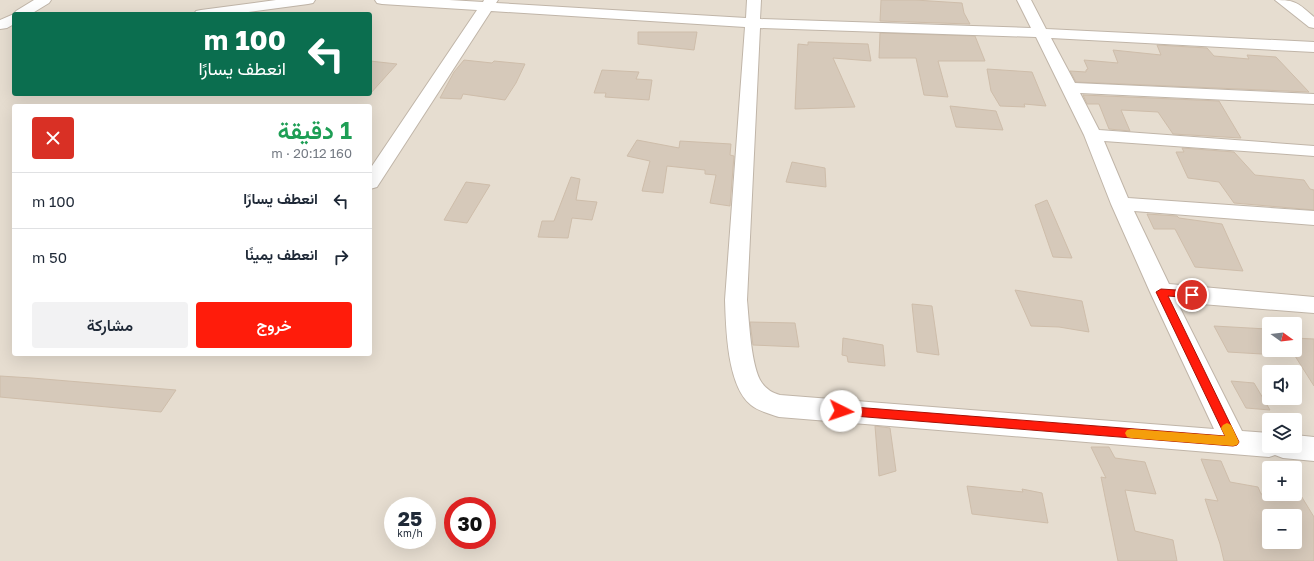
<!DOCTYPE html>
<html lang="ar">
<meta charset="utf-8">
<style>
body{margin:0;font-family:"Golos Text",Vazirmatn,sans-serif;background:#f2f2f3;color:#1f2937;direction:rtl;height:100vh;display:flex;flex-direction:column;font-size:15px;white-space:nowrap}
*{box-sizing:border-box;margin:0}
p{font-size:13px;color:#747a83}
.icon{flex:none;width:22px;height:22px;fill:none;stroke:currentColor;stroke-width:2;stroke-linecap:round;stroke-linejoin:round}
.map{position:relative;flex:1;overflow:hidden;direction:ltr}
.drawer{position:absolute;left:12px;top:104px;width:360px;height:252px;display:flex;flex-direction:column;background:#fff;border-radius:4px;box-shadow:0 4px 16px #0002;direction:rtl}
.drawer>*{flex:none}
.hud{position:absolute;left:12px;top:12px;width:360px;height:84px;border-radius:4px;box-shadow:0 4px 16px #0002;direction:rtl;background:#0b6e4f;color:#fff;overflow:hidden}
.needle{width:26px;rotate:105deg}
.buttons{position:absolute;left:1262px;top:317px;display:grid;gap:8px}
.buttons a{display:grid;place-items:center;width:40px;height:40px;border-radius:4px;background:#fff;box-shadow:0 4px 16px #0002;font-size:20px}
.speed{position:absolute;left:384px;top:497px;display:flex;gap:8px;font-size:20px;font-weight:700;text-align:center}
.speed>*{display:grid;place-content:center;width:52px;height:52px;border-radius:50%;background:#fff;box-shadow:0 4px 16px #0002;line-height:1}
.speed small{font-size:10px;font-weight:400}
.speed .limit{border:6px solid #d22;background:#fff;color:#111}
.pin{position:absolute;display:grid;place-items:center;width:34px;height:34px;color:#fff;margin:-17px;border:2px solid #fff;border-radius:50%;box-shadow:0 1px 4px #0007}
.me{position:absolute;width:44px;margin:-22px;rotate:94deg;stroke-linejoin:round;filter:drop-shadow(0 0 3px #0008)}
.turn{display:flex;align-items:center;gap:14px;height:84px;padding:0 20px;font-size:18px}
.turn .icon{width:52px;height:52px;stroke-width:2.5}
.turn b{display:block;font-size:28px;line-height:34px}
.round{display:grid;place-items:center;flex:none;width:42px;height:42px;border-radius:4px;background:#f2f2f3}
.head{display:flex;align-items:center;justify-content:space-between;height:68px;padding:0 20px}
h1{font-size:24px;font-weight:600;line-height:30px;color:#1e9e55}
.primary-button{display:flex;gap:8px;margin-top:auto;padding:8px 20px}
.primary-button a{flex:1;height:46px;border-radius:4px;background:#ff1c0b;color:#fff;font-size:16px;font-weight:600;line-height:46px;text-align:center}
.primary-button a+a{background:#f2f2f3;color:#1f2937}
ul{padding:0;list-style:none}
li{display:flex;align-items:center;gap:12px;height:56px;padding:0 20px;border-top:1px solid #e0e1e3}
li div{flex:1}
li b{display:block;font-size:15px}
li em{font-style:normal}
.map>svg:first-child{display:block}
.residential{fill:#e6ddd0;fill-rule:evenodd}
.building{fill:#d6c9ba;stroke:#cebdaa;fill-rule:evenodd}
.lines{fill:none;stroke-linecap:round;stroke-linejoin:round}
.street-casing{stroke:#c0b5a8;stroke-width:2}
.street{fill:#fff;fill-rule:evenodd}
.route{fill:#ff1c0b;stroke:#a61207}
.slow{fill:#f59e0b}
</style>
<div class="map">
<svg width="1314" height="561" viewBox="0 0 1314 561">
<rect width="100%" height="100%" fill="#f2ebe2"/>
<path class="residential" d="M0,0h1314v561h-1314zM14,14h356v80h-356zM14,106h356v248h-356zM1269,324h26v26h-26zM1269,372h26v26h-26zM1269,420h26v26h-26zM1269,468h26v26h-26zM393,506h34v34h-34zM453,506h34v34h-34zM1269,516h26v26h-26z"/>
<g class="building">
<path d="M881,0h34l47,3 2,10 6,11 -90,-3z"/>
<path d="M638,32h59l-3,18 -56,-6z"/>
<path d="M880,33l95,3 10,25h-47l10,36 -24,-2 -8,-37h-37z"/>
<path d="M808,42l60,2 3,17 -38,-3 22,49 -60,2 3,-65 10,1z"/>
<path d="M1157,45l50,3 7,8 35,3 -2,-4 29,2 33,35 -233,-10 -6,-11 16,1v-2l2,-1 -4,-9 34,3 -5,-13 48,5z"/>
<path d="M464,60l28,3 2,-2 31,3 -9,19 -11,17 -42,-6 -2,5 -21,-1 14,-26z"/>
<path d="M370,61l27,3 -27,30z"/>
<path d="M987,69l45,3 14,34 -22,-2 1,3 -25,-1 -9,-15z"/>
<path d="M602,70l37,2 -3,7 16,1 -3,20 -44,-3 1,-4h-12z"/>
<path d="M1083,95l136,6 22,37 -68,-4 -15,-22 -37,-2 9,21 -21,-2 -10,-25h-12z"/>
<path d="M950,106l46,5 7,19 -47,-3z"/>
<path d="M637,140l42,8 1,-7 51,3 -1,11 4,1 -4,50 -20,-3 6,-28 -11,-1v-4l-38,-4 -4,27 -21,-2 8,-30 -23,-5z"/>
<path d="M1182,148l52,4 21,23 49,5 6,9 4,1v20l-80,-7 -15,-21 -31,-4 -12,-26h8z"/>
<path d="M792,162l33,6 1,19 -40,-5z"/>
<path d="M571,177l9,2 -4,21 21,2 -5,18 -20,-2 -4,20 -30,-1 4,-16h12z"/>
<path d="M466,182l24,3 -23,38 -23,-3z"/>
<path d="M1047,200l25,58 -19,-1 -18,-52z"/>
<path d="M1147,214l30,2 2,2 43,6 21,47 -48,-4 -20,-38h-21z"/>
<path d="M1015,290l67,11 7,31 -30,-5 -28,-1z"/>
<path d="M912,304l20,2 7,49 -22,-3z"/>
<path d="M750,322l45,1 4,24 -46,-2z"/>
<path d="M1214,326l53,3 2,3v18h26v-12l19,1v47l-19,-30 -67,-4z"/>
<path d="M843,338l40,7 2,21 -37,-4 -1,-6 -5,-1z"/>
<path d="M0,376l32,2 144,12 -15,22 -161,-15z"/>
<path d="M1231,381l23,2 16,27 -24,-2z"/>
<path d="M875,426l15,2 6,43 -17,5z"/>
<path d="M1091,447h18l6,11 30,4 11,32 -31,-4 10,41 38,9 4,21h-59l-17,-84 5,1z"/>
<path d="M1201,459l20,2 9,21 28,5 3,7h39l14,23v44h-90l-4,-17 -15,-45 13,2zM1269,516h26v26h-26z"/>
<path d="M967,486l56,6 -1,-3 20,4 6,30 -76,-9z"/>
</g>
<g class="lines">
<g class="street-casing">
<g id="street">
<path d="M34,0h17l-2,3 -18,11h-17v10l-7,4 -7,1v-9l14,-6 2,-3z"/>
<path d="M276,0h39l-2,3 -5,1 -75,10h-39l2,-3 5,-1z"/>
<path d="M375,0h74l34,2 1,-2h14l-2,3 250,15 1,-18h14l-1,19 271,9 -14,-28h14l15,29 268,13v10l-263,-14 24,45 239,11v10l-234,-11 19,37 215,16v10l-210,-15 24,57 186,13v14l-180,-14 35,73 145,13v16l-137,-11 65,129 27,2v13h26v-11l19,2v24l-31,-3 -8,-3 -6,2 -490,-40c-9,-3 -21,-6 -28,-12 -24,-19 -25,-77 -26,-105l20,-273 -254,-16 -114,176 -7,2v-20l107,-159 -95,-6 -5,-1zM760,28l276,9 48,98 27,69 39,88 64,137 -434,-34c-7,-2 -13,-5 -18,-12 -11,-15 -13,-63 -15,-83z"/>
<path d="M1275,0c21,0 23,3 39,17v11l-5,-1z"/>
</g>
</g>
<use href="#street" class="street"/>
</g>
<path class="route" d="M1161,289l31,2 4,4 -4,3 -24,-2 71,146 -2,3 -4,1 -392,-31 -3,-1 -2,-3 2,-3 3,-2 384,30 -69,-144z"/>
<path class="slow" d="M1227,423l4,2 8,17 -2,3 -4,1 -102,-8 -4,-1 -2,-4 2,-3 4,-1 94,7 -4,-8 2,-3z"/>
</svg>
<div class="buttons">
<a><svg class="needle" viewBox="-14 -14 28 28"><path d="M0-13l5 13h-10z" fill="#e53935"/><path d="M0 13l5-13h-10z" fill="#747a83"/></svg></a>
<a><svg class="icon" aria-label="sound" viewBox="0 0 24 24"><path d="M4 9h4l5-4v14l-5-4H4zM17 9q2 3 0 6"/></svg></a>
<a><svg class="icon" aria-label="layers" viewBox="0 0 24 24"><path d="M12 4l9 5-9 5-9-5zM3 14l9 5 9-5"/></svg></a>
<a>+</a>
<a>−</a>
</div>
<div class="speed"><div>25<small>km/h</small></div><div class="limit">30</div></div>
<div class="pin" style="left:1192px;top:295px;background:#d93025"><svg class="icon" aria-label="arrive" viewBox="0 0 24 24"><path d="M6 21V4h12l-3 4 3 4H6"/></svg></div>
<svg class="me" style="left:841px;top:411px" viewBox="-20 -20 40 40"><circle r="19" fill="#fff"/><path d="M0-13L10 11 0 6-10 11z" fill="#ff1c0b"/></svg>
<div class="hud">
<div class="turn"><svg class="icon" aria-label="left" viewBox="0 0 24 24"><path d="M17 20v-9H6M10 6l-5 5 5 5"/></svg><div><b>100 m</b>انعطف يسارًا</div></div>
</div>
<section class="drawer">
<div class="head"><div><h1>1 دقيقة</h1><p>160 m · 20:12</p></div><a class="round" style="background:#d93025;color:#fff"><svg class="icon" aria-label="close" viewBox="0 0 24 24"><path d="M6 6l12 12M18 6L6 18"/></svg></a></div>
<ul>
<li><svg class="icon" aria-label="left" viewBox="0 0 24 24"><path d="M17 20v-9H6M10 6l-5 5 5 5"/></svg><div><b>انعطف يسارًا</b></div><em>100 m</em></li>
<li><svg class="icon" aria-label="right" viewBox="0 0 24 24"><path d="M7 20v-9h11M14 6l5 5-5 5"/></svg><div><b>انعطف يمينًا</b></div><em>50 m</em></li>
</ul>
<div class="primary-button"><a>خروج</a><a>مشاركة</a></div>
</section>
</div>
